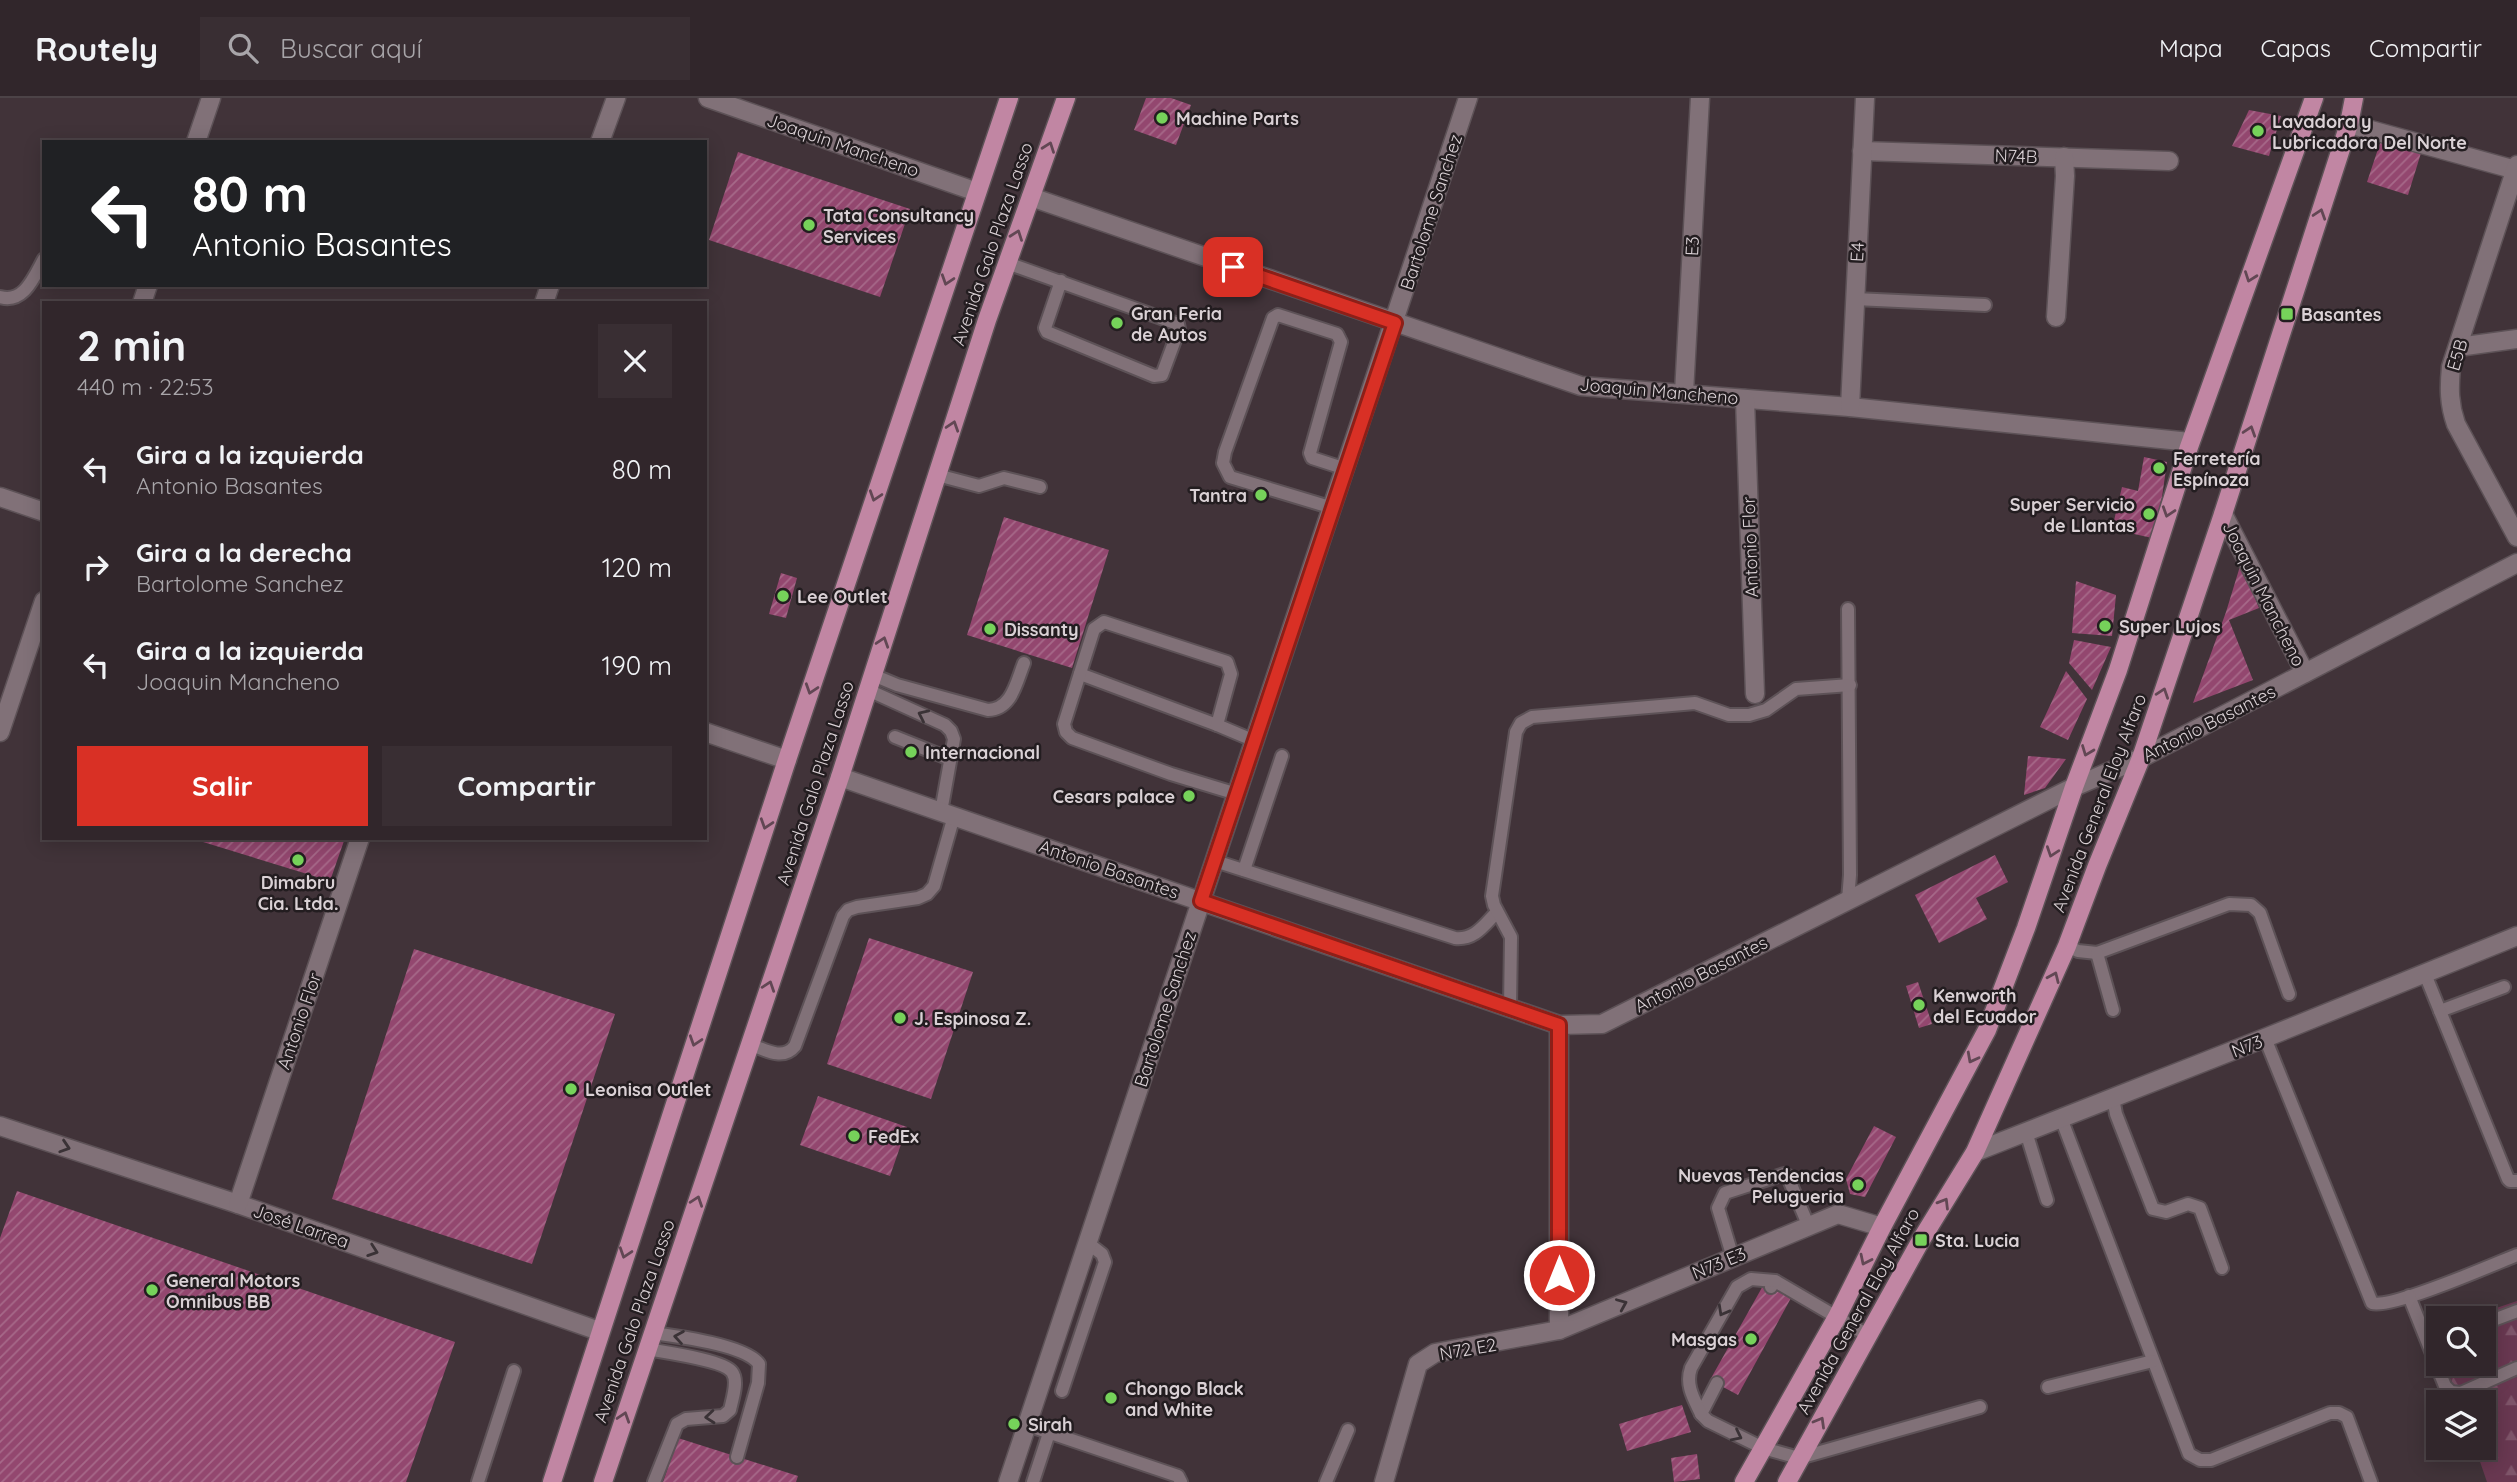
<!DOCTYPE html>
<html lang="es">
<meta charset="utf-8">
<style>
body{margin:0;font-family:Quicksand,sans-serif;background:#392e33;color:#f1f3f6;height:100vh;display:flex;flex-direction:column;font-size:26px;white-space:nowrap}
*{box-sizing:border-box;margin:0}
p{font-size:23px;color:#a8a5a9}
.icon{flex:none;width:38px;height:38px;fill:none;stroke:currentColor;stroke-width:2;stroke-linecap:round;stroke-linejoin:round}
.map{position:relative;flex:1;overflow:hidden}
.details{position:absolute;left:42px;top:203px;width:665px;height:539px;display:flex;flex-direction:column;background:#31262b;border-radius:0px;box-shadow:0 4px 18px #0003,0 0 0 2px #4c4347}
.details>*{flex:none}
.hud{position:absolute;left:42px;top:42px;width:665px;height:147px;border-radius:0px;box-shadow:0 4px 18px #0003,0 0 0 2px #4c4347;background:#202124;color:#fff;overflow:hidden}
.controls{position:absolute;left:2426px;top:1208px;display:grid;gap:14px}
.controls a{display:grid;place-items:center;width:70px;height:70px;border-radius:0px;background:#31262b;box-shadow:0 4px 18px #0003,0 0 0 2px #4c4347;font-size:35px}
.pin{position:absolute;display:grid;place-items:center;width:60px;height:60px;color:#fff;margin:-30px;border-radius:14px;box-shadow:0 4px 10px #0006}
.me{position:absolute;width:77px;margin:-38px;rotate:0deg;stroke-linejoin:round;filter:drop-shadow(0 0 5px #0008)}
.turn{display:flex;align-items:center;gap:24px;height:147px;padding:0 35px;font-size:32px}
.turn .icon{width:91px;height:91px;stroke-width:2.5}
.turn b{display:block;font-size:49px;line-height:60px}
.round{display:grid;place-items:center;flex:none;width:74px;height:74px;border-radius:0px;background:#392e33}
.head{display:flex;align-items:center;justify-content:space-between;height:119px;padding:0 35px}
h1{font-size:42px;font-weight:700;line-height:52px}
.action{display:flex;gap:14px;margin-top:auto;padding:14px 35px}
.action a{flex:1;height:80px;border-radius:0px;background:#d93025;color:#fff;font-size:28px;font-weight:700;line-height:80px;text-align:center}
.action a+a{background:#392e33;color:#f1f3f6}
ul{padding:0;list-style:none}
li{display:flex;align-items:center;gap:21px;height:98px;padding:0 35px}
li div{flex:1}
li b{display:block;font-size:26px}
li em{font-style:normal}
header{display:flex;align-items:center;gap:42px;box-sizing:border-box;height:98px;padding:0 35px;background:#31262b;border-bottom:2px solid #4c4347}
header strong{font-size:33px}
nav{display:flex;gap:38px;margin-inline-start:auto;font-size:24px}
.search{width:490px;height:63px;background:#392e33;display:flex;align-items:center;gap:18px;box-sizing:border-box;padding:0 24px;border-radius:0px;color:#a8a5a9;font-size:26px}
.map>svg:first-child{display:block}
.forest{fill:url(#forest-firs)}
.building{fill:url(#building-hatch)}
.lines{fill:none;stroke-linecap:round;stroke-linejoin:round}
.service-casing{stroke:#5d5257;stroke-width:16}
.minor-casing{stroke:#5d5257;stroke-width:21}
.primary-casing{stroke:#5d5257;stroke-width:21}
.service{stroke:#817178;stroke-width:12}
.minor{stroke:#817178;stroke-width:18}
.primary{stroke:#c186a3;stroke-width:18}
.oneway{stroke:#624754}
.oneway2{stroke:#3a3236}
.route-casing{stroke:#8d1f18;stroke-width:18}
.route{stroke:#d93025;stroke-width:12}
.poi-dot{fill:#76d25a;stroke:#231d20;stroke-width:2.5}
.labels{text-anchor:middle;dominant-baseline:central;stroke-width:5;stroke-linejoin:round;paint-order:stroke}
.poi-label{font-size:18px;font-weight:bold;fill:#dad1d5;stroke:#231d20;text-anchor:start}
.street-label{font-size:18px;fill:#dad1d5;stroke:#231d20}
</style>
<header>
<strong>Routely</strong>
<div class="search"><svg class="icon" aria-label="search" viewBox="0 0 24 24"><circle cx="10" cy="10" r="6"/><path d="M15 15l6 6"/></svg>Buscar aquí</div>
<nav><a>Mapa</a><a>Capas</a><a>Compartir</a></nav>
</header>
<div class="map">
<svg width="2517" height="1384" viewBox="0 0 2517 1384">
<defs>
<pattern id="forest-firs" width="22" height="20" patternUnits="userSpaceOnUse" patternTransform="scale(1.75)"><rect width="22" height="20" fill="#693851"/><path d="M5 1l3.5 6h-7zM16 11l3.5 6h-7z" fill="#7e5469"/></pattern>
<pattern id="building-hatch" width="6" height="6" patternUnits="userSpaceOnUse" patternTransform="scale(1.75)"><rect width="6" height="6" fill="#93476f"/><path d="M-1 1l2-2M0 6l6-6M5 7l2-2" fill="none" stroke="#a66989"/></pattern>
</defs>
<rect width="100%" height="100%" fill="#413339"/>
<path class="forest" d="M2517,1203v181h-30l-12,-35h8v-45h-24l-14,-39h38v-45h-16z"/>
<g class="building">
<path d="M1146,0h25l20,7 -15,40 -42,-15z"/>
<path d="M2249,12l32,6 -12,40 -37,-10z"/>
<path d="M2381,42l40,13 -13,42 -41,-13z"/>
<path d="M738,54l172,57 -30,88 -171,-57z"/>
<path d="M2144,359l23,5 -5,35 -10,41 -40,-9 10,-42 16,4z"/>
<path d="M1004,419l105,33 -37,118 -105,-33z"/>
<path d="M2241,465l18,45 -30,12 24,60 -60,23 33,-91z"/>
<path d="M781,475l16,5 -11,40 -17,-4z"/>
<path d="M2076,483l40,14 -4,41 -40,-3z"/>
<path d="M2074,542l37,7 -19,43 -23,-27z"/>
<path d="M2066,573l21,28 -19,41 -28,-13z"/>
<path d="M2028,658l38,3 -21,29 -21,7z"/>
<path d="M190,740h155l-15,43z"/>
<path d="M1995,757l13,27 -32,16 11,21 -48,24 -24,-48z"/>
<path d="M869,840l104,34 -42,127 -104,-35z"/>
<path d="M414,851l201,65 -83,250 -200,-65z"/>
<path d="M1918,884l14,42 -13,4 -13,-42z"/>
<path d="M818,998l89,31 -17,49 -90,-31z"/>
<path d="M1874,1028l22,11 -31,60 -15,-3 -4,-15z"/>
<path d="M17,1093l438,151 -49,140h-406v-244z"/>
<path d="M1764,1186l27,14 -53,97 -28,-15z"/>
<path d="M1682,1307l9,27 -64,19 -8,-27z"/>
<path d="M678,1340l120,38 -2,6h-133z"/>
<path d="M1697,1356l3,25 -26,3 -3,-24z"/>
</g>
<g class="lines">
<g class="service-casing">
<g id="service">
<path d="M1007,165l171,61 1,5 -17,46 -8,1 -107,-44 -2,-4 16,-47"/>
<path d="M0,199c24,7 34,-20 44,-38"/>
<path d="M1855,201l130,6"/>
<path d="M937,377l42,11 25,-8 36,9"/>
<path d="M1333,410l-103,-31 -7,-14 2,-11 48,-134 5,-3 59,19 4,8 -31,111 2,5 34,11"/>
<path d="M1848,511l2,266 -2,25"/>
<path d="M1080,576l137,51"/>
<path d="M873,577l24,10 91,25c24,-1 28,-27 36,-47"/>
<path d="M868,592l77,35 6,6 3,8 -13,73"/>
<path d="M895,639l55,22"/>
<path d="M1237,696l-66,-20 -99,-36 -6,-6 -2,-8 30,-95 10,-7 123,40 4,12 -14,51 38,16"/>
<path d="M1215,763l240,77c20,2 29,-13 42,-26"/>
<path d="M1244,772l38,-114"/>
<path d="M2067,848l11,5 19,2 132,-49 22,1 9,8 29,81"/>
<path d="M2097,855l16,57"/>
<path d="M2425,876l15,37 64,-24"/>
<path d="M1510,910l1,-71 -17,-32 -2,-9 24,-164 5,-9 11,-6 163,-14 34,12h20l17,-5 30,-21 54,-4"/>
<path d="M2440,913l68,168 2,2h7"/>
<path d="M2265,940l107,265c20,6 120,-38 145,-48"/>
<path d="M750,946c15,6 33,17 45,2l48,-130 5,-6 9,-3 61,-9 9,-4 7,-8 20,-70"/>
<path d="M2113,1000l3,16 37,95 13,3 22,-8 12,4 22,60"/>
<path d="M2061,1020l128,336 11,6h11l119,-47h9l8,4 24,65"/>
<path d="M2026,1034l21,68"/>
<path d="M1733,1160l-15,-50 7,-15 59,-19 3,1 22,52"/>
<path d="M1771,1189l4,-6 94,55"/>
<path d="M2409,1198l36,90 6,6 10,1 56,-25"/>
<path d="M2483,1226l34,-13"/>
<path d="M652,1235c24,3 94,12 107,31l-1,19 -21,74"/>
<path d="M647,1251c16,3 77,11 85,23 7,9 0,28 -2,38l-7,6 -37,3 -9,5 -23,58"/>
<path d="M1717,1285l-16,31 7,7 55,27 36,10 181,-51"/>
<path d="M2048,1289l105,-26"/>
<path d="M1062,1293l43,-129 -3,-8 -14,-11"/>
<path d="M1701,1316c-7,-15 -16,-29 -10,-46l46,-81 14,-8 24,2"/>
<path d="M1027,1327l151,51 3,6"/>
<path d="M478,1384l36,-111"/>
<path d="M1033,1384l16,-49"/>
<path d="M1326,1384l22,-52"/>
</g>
</g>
<g class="minor-casing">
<g id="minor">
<path d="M708,0l269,94"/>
<path d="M2349,26l167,46"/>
<path d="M196,44l15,-44"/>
<path d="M600,44l16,-44"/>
<path d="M1862,53l307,10"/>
<path d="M2517,67l-66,202c-2,21 -2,37 5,57l61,113"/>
<path d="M1031,99l550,189 269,21 340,35"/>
<path d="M142,205l6,-18"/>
<path d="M544,205l6,-18"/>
<path d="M2056,219l9,-141 -1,-19"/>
<path d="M2458,249l59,-8"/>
<path d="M1684,295l16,-295"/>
<path d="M1745,301l10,295"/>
<path d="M1850,309l15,-309"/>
<path d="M0,399l44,15"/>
<path d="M2223,416l82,159"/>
<path d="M0,634l44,-131"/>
<path d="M705,634l82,28"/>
<path d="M840,679l719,248 43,-1 472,-237 67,-29 376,-195"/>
<path d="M0,1028l238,78 361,127"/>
<path d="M1975,1054l290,-114 252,-102"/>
<path d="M238,1106l122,-366"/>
<path d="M1559,1232v-305"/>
<path d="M1008,1384l460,-1384"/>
<path d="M1384,1384l34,-118 17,-11 124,-23 279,-116 44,13"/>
</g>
</g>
<g class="primary-casing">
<g id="primary">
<path d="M552,1384l235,-722 222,-662"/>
<path d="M603,1384l237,-705 147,-457 79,-222"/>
<path d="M1744,1384l93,-165 45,-90 105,-197 39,-102 48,-141 44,-117 71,-223 125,-349"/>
<path d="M1787,1384l134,-242 54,-88 92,-206 30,-80 44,-108 82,-244 126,-390 5,-26"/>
</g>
</g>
<use href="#service" class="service"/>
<use href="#minor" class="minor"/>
<use href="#primary" class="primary"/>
</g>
<defs><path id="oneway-chevron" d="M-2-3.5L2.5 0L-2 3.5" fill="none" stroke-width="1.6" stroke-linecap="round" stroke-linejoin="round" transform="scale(1.75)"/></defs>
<g class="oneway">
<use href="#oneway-chevron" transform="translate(1049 49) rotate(-70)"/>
<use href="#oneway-chevron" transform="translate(2320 116) rotate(-72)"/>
<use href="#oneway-chevron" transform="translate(1017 137) rotate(-70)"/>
<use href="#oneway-chevron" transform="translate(2250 179) rotate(110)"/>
<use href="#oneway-chevron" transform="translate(947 182) rotate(108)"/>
<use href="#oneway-chevron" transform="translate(953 328) rotate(-72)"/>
<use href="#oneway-chevron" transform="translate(2250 333) rotate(-72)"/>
<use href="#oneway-chevron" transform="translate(875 398) rotate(108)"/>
<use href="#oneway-chevron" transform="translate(2168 414) rotate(108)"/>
<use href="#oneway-chevron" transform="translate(883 544) rotate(-72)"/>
<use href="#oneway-chevron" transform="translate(811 591) rotate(108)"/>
<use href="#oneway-chevron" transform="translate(2163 595) rotate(-71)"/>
<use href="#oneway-chevron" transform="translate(2087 653) rotate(111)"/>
<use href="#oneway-chevron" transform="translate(766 726) rotate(108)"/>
<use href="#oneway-chevron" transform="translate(2052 754) rotate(109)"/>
<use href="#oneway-chevron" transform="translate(2054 879) rotate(-66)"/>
<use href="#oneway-chevron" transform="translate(769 888) rotate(-71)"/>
<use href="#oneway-chevron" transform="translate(695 943) rotate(108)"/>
<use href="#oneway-chevron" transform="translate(1972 960) rotate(118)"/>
<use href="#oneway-chevron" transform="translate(697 1103) rotate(-71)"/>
<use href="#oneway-chevron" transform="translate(1944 1105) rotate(-59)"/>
<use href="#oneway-chevron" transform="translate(625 1155) rotate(108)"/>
<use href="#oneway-chevron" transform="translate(1865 1162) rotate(116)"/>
<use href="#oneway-chevron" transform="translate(624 1319) rotate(-72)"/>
<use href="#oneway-chevron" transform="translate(1820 1324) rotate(-60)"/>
</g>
<g class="oneway2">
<use href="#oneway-chevron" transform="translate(923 617) rotate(-155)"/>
<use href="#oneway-chevron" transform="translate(65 1049) rotate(18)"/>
<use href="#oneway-chevron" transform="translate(373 1153) rotate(19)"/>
<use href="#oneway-chevron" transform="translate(1622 1206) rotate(-23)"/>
<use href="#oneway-chevron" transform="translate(1723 1213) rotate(119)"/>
<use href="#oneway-chevron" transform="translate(679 1239) rotate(-171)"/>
<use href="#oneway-chevron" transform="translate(710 1319) rotate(175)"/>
<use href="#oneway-chevron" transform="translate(1737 1338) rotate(26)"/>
</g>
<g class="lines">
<g class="route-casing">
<path id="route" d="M1233,169l162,56 -194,578 358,124v250"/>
</g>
<use href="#route" class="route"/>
</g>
<g class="poi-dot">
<circle cx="1162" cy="20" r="7"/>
<circle cx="2258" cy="33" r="7"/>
<circle cx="809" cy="127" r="7"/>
<rect x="2280" y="209" width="14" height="14" rx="3.5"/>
<circle cx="1117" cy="225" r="7"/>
<circle cx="2159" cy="370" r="7"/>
<circle cx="1261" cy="397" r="7"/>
<circle cx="2149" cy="416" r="7"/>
<circle cx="783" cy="498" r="7"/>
<circle cx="2105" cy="528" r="7"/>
<circle cx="990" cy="531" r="7"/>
<circle cx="911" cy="654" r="7"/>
<circle cx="1189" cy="698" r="7"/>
<circle cx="298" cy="762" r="7"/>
<circle cx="1919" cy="907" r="7"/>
<circle cx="900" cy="920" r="7"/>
<circle cx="571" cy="991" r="7"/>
<circle cx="854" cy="1038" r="7"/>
<circle cx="1858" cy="1087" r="7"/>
<rect x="1914" y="1135" width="14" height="14" rx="3.5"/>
<circle cx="152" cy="1192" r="7"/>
<circle cx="1751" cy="1241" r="7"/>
<circle cx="1111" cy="1300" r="7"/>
<circle cx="1014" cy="1326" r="7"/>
</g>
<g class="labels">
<g class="poi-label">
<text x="1176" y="20">Machine Parts</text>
<text x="2272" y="23">Lavadora y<tspan x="2272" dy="21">Lubricadora Del Norte</tspan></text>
<text x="823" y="117">Tata Consultancy<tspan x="823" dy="21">Services</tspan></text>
<text x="1131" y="215">Gran Feria<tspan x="1131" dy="21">de Autos</tspan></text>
<text x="2301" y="216">Basantes</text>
<text x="2173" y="360">Ferretería<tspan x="2173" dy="21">Espínoza</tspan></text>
<text x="1247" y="397" text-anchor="end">Tantra</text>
<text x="2135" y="406" text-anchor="end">Super Servicio<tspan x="2135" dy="21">de Llantas</tspan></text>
<text x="797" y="498">Lee Outlet</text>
<text x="2119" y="528">Super Lujos</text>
<text x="1004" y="531">Dissanty</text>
<text x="925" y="654">Internacional</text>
<text x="1175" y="698" text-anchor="end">Cesars palace</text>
<text x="298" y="784" text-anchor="middle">Dimabru<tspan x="298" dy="21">Cia. Ltda.</tspan></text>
<text x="1933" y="897">Kenworth<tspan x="1933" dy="21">del Ecuador</tspan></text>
<text x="914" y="920">J. Espinosa Z.</text>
<text x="585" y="991">Leonisa Outlet</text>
<text x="868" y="1038">FedEx</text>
<text x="1844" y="1077" text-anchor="end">Nuevas Tendencias<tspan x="1844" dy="21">Pelugueria</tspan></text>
<text x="1935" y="1142">Sta. Lucia</text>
<text x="166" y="1182">General Motors<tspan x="166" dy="21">Omnibus BB</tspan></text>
<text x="1737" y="1241" text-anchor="end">Masgas</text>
<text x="1125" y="1290">Chongo Black<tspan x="1125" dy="21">and White</tspan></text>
<text x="1028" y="1326">Sirah</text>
</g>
<g class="street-label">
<text transform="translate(843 47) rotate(19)">Joaquin Mancheno</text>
<text transform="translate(2016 58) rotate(2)">N74B</text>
<text transform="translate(1431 114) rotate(-72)">Bartolome Sanchez</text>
<text transform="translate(992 146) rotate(-71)">Avenida Galo Plaza Lasso</text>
<text transform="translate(1692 148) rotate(-87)">E3</text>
<text transform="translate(1857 154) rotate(-87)">E4</text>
<text transform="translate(2457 257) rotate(-74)">E5B</text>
<text transform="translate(1659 293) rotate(5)">Joaquin Mancheno</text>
<text transform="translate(1750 449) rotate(-92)">Antonio Flor</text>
<text transform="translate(2264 496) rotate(63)">Joaquin Mancheno</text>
<text transform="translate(2209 625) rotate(-27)">Antonio Basantes</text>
<text transform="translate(815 685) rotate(-72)">Avenida Galo Plaza Lasso</text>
<text transform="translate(2099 705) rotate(-69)">Avenida General Eloy Alfaro</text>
<text transform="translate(1109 771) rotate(19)">Antonio Basantes</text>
<text transform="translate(1701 876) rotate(-27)">Antonio Basantes</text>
<text transform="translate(1165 911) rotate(-72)">Bartolome Sanchez</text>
<text transform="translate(299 923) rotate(-71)">Antonio Flor</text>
<text transform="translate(2247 948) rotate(-21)">N73</text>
<text transform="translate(301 1128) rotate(19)">José Larrea</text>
<text transform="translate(1719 1165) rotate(-22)">N73 E3</text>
<text transform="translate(1858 1213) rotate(-61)">Avenida General Eloy Alfaro</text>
<text transform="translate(634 1223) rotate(-71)">Avenida Galo Plaza Lasso</text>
<text transform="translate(1468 1251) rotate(-10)">N72 E2</text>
</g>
</g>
</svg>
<div class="controls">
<a><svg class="icon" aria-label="search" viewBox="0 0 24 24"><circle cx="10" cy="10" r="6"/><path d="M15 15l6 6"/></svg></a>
<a><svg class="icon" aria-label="layers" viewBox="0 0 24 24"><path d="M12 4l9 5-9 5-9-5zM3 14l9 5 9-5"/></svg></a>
</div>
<div class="pin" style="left:1233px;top:169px;background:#d93025"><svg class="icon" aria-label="arrive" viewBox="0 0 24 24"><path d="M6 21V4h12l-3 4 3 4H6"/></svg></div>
<svg class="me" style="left:1559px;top:1177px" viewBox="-20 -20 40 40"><circle r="17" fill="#d93025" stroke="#fff" stroke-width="3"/><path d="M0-11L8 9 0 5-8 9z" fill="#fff"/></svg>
<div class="hud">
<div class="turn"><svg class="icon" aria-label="left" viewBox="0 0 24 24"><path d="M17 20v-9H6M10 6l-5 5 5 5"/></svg><div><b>80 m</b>Antonio Basantes</div></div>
</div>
<section class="details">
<div class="head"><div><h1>2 min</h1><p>440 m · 22:53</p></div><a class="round"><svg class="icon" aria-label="close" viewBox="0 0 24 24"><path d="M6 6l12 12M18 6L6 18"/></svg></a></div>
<ul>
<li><svg class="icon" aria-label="left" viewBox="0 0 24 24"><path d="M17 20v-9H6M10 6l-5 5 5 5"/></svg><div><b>Gira a la izquierda</b><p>Antonio Basantes</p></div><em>80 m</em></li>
<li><svg class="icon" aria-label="right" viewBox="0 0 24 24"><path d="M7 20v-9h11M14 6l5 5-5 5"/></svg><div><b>Gira a la derecha</b><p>Bartolome Sanchez</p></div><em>120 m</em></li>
<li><svg class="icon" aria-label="left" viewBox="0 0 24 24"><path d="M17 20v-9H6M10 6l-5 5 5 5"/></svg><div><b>Gira a la izquierda</b><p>Joaquin Mancheno</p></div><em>190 m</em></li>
</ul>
<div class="action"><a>Salir</a><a>Compartir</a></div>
</section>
</div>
